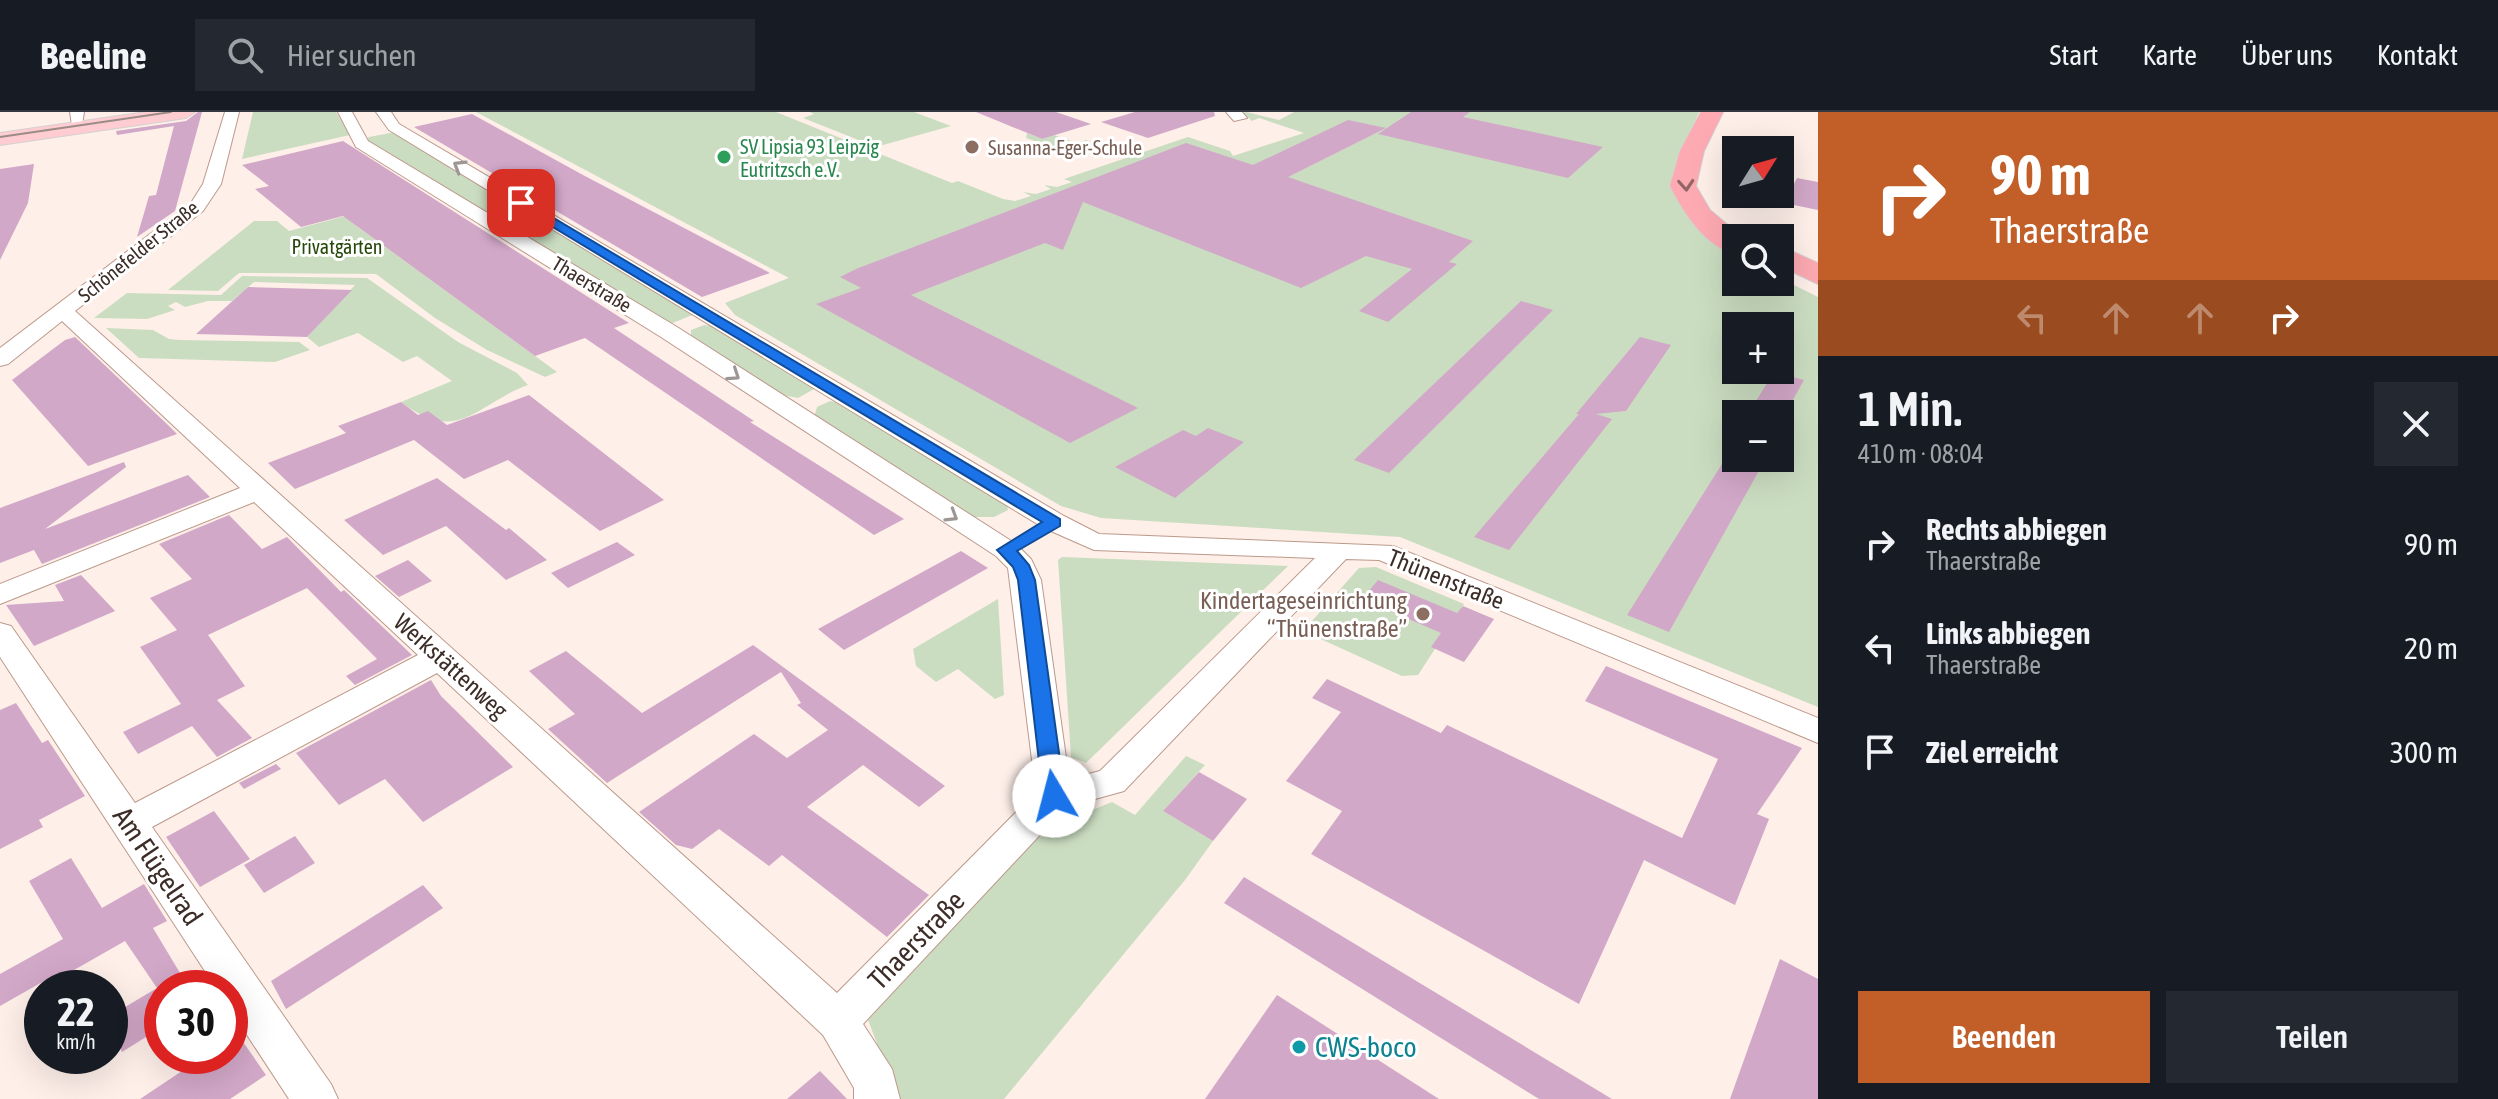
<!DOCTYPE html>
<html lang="de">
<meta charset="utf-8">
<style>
body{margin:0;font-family:"Asap Condensed",sans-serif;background:#242831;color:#f1f3f6;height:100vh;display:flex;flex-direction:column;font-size:30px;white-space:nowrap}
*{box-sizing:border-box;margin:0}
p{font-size:26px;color:#9ea1a6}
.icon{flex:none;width:44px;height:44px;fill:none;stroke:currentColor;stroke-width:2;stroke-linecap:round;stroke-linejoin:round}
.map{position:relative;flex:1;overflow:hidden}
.details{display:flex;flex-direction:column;background:#171b24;width:680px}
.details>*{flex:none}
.banner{background:#c25e28;color:#fff;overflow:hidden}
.needle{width:52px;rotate:53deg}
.tools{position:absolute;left:1722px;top:24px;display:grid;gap:16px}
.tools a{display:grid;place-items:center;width:72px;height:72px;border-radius:0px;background:#171b24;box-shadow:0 8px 32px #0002;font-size:40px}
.speed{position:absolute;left:24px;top:858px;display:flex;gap:16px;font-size:40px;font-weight:700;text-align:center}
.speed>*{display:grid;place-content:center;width:104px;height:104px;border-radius:50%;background:#171b24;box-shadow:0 8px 32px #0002;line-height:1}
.speed small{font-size:20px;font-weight:400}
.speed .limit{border:12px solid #d22;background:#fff;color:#111}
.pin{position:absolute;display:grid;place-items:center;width:68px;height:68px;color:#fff;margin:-34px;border-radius:16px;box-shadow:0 4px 12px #0006}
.me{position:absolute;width:88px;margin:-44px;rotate:352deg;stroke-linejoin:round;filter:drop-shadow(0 0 6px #0008)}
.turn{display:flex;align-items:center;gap:28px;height:168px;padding:0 40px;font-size:36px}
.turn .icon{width:104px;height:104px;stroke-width:2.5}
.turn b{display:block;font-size:56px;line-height:68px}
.lanes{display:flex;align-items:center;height:76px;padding:0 40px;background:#0003;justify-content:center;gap:40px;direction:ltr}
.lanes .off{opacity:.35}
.round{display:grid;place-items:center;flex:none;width:84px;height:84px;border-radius:0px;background:#242831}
.overview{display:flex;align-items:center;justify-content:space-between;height:136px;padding:0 40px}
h1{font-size:48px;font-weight:600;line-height:60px}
.primary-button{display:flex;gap:16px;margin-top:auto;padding:16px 40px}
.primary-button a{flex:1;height:92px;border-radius:0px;background:#c25e28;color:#fff;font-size:32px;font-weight:600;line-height:92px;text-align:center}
.primary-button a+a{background:#242831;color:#f1f3f6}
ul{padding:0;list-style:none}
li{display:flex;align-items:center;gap:24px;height:104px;padding:0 40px}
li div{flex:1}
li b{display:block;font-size:30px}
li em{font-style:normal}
header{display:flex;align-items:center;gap:48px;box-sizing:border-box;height:112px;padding:0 40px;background:#171b24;border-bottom:2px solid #363941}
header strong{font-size:38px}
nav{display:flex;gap:44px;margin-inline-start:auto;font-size:28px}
.search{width:560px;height:72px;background:#242831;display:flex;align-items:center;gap:20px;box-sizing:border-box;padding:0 28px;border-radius:0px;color:#9ea1a6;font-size:30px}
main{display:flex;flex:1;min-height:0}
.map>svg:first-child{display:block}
.green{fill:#cbddc1;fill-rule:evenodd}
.building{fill:#d2a8c8}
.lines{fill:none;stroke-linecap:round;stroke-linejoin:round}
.minor-casing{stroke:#bc998b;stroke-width:2}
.major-casing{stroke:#d4d1d0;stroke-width:2}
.highway-casing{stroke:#d4d1d0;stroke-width:2}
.minor{fill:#fff;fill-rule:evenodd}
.major{fill:#feccd1;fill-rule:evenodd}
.highway{fill:#fdaab2;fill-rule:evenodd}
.tram{stroke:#9b8c87;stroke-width:2}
.oneway{stroke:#9e9694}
.oneway2{stroke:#936566}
.route{fill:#1a73e8;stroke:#114b97;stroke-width:2}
.education-dot{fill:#8d6e63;stroke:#fff;stroke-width:3}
.leisure-dot{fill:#2e9e5b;stroke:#fff;stroke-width:3}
.culture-dot{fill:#0f9aa8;stroke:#fff;stroke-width:3}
.labels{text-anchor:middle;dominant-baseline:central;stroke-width:6;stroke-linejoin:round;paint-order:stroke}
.far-leisure-label{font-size:20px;fill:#27864d;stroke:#fff;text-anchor:start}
.far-education-label{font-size:20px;fill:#785e54;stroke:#fff;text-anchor:start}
.far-park-label{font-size:20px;fill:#27480b;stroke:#fff}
.far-street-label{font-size:20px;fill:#3c2d28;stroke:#fff}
.street-label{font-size:24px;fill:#3c2d28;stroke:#fff}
.education-label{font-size:24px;fill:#785e54;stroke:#fff;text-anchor:end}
.near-street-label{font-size:28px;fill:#3c2d28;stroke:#fff}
.near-culture-label{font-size:28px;fill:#0d838f;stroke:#fff;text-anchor:start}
</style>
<header>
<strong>Beeline</strong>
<div class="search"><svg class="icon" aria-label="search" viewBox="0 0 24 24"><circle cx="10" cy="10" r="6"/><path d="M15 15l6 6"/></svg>Hier suchen</div>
<nav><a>Start</a><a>Karte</a><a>Über uns</a><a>Kontakt</a></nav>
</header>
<main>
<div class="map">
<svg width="1818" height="987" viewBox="0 0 1818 987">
<rect width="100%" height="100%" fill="#feefe9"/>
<g class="green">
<path d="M253,0h83l14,23 -108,24z"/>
<path d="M476,0h300l176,71 6,-2 45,18 12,2 16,-5 -8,-4 13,2 15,-5 -7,-4 13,2 15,-5 -8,-3 124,-42 42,14 3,5 71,-23 -45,-15 -7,3 -9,-8 3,-1 33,8 15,-8h405l-23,56 60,84v30h44v-4l38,19v410l-418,-170 -299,-19 -40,-12 -326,-191 -10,-12 74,-29 -10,4zM1736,214h44v44h-44zM1736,302h44v44h-44z"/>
<path d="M810,0h104l37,14 -75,21 -73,-29 11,-4z"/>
<path d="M395,20l300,182 -25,10 -305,-183 4,-4z"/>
<path d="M1027,21l15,6 12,-4 23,8 9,-3 38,13 -39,-11 -18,5 6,4c-7,2 -16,-1 -26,3l4,3 -18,-5 16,-6 -23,-8z"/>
<path d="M345,104l13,11 199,145 -12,5 -58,-27 -52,-32 -59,-44 -137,-1 -21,18 -50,-1 86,-69h23l12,10z"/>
<path d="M242,164l125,2 91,64 59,31 11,12c-52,19 -69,61 -127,17l51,-21 -35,-25 -14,6 -45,-29 -39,14 -12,-10 48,-52 -101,-3 -22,19h-24l-23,6 -9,-5 -8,4 7,4 -28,9 -53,-1 33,-25 94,2z"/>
<path d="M704,213l16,2 94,56v6l-16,9 -21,-4 -86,-55v-9z"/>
<path d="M106,216l47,2 16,9 11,1 119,2 11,8 -35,12 -136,-4z"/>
<path d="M830,289l17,3 159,96 2,10 -14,7h-21l-159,-100 3,-10z"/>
<path d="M1062,445l226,9 -202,197 -15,-6 -13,-197z"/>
<path d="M1376,455l88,37 -46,71 -16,1 -99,-45 56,-63z"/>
<path d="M998,487l6,96 -9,4 -37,-30 -22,13 -20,-16 -3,-17z"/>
<path d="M1186,644l19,9 -42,46 50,30 -28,39 -181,219h-106l-30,-79 164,-178 31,-20 49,-20 23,13z"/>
</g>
<g class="building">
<path d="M198,0h4l-27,99 -38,26 12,-41 7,-1 18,-69 -57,9 -1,-4 70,-10z"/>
<path d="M976,0h80l35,12 -49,15z"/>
<path d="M1135,0h79l1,4 -67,22 -47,-16z"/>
<path d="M1411,0h59l-7,5 140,30 -35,31 -190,-44z"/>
<path d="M472,2l111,61 187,98 -68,24 -288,-170z"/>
<path d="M1348,8l38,8 -98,49 185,64 -24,21 8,2 -69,58 -29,-11 53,-42 -46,-13 -65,32 -218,-86 -20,48 -18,-7 -134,52 227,113 -68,35 -254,-139 45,-16 -21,-11 16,-8 330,-126 67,22z"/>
<path d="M343,29l286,182 -15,5 140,93 -4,1 154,97 -30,16 -289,-197 -50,18 -192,-140 -42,11 -46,-38 14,-3 -27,-21z"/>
<path d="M34,52l-6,39 -28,57v-91z"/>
<path d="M1797,66l21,4v28l-34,-7z"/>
<path d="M248,175l104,3 -45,47 -111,-3z"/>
<path d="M1521,189l32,9 -164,163 -35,-13z"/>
<path d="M75,225l94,89 8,8 -89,32 -76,-86 53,-40z"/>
<path d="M1640,225l31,8 -45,66 -30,3 16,5 -103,131 -35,-13 105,-123h-3z"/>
<path d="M1774,260l30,8 -19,34h-37z"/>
<path d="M529,283l135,105 -64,31 -92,-71 -44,19 -50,-39 -119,49 -27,-26 78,-30 -8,-7 63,-24 17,13 10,-4 19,14z"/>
<path d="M1208,316l36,14 -69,56 -60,-31 68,-37 13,6z"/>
<path d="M1727,344l34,11 -92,165 -42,-17z"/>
<path d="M124,350l2,5 -81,62 143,-54 22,22 -168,67 -8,-14 -34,13v-55z"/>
<path d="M437,366l69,52 3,-2 38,32 -41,20 -60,-54 -63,29 -39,-35z"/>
<path d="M229,403l33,34 25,-12 54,55 3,-2 68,65 -57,30 -9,-9 31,-17 -70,-71 -99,47 37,51 -28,14 35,38 -35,19 -25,-31 -54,28 -15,-22 58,-28 -41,-57 37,-17 -27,-32 42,-19 -33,-35z"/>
<path d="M617,430l18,13 -67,33 -17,-15z"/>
<path d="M961,439l27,17 -144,82 -26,-21z"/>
<path d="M408,448l24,21 -33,16 -24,-21z"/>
<path d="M81,463l34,36 -81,35 -28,-41 58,-4 -9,-16z"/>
<path d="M1378,468l79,33 6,-7 31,13 -30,43 -33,-15 10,-14 -79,-34z"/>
<path d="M753,533l192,141 -26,21 -56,-42 -56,42 122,88 -42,42 -105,-82 -13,11 -50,-37 -27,20 -16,-4 -37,-33 115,-78 33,24 41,-28 -31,-25 4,-2 -20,-31 -174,111 -59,-54 27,-15 -46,-43 37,-20 76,62z"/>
<path d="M1606,554l196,82 -45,66 12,5 -34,86 -91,-45 -65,144 -268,-150 31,-43 -56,-30 55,-69 -29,-14 15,-19 114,54 6,-8 235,113 36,-79 -133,-58z"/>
<path d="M431,568l10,16 72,71 -90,55 -38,-43 -46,26 -43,-52z"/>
<path d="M16,591l26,40 6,-3 37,56 -46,24 4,7 -43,22v-139z"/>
<path d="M276,652l5,5 -37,20 -5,-6z"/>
<path d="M1199,660l48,27 -34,42 -50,-30z"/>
<path d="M214,699l36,48 -50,28 -34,-50z"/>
<path d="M295,724l20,27 -51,30 -20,-28z"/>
<path d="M71,746l31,50 42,-24 23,37 -14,7 36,60h-27v39l-40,25 -12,-23v-13l47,-28 -32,-47 -65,37 -2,-5 -58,33v-32l63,-35 -34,-58z"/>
<path d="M1244,765l368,222h-73l-315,-196z"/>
<path d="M423,773l20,23 -157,101 -15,-28z"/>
<path d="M1780,847l38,20v120h-88z"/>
<path d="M1277,883l162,104h-234z"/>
<path d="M230,911l36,52 -36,24h-90l45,-30 -8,-13h53z"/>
<path d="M820,959l27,28h-60z"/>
</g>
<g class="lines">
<g class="minor-casing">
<g id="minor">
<path d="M70,0h14l-2,13h-10z"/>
<path d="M225,0h14l-18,72 -18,27 -128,100 762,682 199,-201 -28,-224 -12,-12 -335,-219 -305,-190 -18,-35h14l16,29 309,186 339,217 15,15 10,21 28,199 31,-8 215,-213 -221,-8 -50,-22 -655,-398 -13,-18h15l8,12 665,392 35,18 294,12 425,172v25l-439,-183 -33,-1 -222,232 -58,16 -203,217 29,45 8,30h-46v-11l-31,-53 -386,-362 -285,154 179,257 7,15h-49l-59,-90v-21h-14l-216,-331v-34l11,3 124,177 283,-148 -164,-153 -254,102v-20l240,-96 -178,-167 -54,43 -8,2v-18l191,-145 12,-19z"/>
<path d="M1226,0h16l5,6 -13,3z"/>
</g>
</g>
<g class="major-casing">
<path id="major" d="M146,0h49l-9,6 -186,27v-12z"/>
</g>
<g class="highway-casing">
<g id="highway">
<path d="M1701,0h22l-19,39 -8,35 14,24 33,28h-7v16c-31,-7 -52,-41 -66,-68l10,-35z"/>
<path d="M1780,134l38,17v21l-38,-18z"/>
</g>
</g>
<use href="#minor" class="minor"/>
<use href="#major" class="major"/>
<use href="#highway" class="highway"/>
<path class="tram" d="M0,25l171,-25"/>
</g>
<defs><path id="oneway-chevron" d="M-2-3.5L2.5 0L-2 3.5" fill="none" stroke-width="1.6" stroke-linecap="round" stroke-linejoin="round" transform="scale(2)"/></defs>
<g class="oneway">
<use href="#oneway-chevron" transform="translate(459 54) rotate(-149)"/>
<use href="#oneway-chevron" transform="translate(734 263) rotate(34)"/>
<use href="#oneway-chevron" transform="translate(952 404) rotate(32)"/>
</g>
<use class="oneway2" href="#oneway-chevron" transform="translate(1686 73) rotate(86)"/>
<path class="route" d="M518,89h7l535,318v7l-43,25 12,14 6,15 30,216 -4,6h-15l-3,-6 -25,-216 -5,-13 -16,-17 45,-28 -524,-316z"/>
<g class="education-dot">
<circle cx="972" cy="35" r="8"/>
<circle cx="1423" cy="502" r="8"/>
</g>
<circle class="leisure-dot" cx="724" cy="45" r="8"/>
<circle class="culture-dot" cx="1299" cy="935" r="8"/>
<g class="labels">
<g class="far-leisure-label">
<text x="740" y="34">SV Lipsia 93 Leipzig<tspan x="740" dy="23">Eutritzsch e.V.</tspan></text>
</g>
<g class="far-education-label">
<text x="988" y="35">Susanna-Eger-Schule</text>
</g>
<g class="far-park-label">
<text x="337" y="134">Privatgärten</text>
</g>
<g class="far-street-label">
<text transform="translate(138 139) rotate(-39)">Schönefelder Straße</text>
<text transform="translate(592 172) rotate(31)">Thaerstraße</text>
</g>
<g class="street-label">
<text transform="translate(1446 467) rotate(22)">Thünenstraße</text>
<text transform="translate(451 554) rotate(42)">Werkstättenweg</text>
</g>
<g class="education-label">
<text x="1407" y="488">Kindertageseinrichtung<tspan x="1407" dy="28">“Thünenstraße”</tspan></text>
</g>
<g class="near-street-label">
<text transform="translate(158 754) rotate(56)">Am Flügelrad</text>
<text transform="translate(916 828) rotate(-46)">Thaerstraße</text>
</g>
<g class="near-culture-label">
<text x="1315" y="935">CWS-boco</text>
</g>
</g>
</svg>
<div class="tools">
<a><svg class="needle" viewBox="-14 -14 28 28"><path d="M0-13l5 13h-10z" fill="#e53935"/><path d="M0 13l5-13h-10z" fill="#9ea1a6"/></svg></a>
<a><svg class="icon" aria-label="search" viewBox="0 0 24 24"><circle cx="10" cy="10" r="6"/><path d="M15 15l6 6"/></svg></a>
<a>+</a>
<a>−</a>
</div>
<div class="speed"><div>22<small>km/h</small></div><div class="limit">30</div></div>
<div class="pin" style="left:521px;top:91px;background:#d93025"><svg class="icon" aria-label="arrive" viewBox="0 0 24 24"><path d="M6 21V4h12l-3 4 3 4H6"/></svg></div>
<svg class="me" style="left:1054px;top:684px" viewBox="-20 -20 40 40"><circle r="19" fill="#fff"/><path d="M0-13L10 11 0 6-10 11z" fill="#1a73e8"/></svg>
</div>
<section class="details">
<div class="banner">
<div class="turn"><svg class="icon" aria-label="right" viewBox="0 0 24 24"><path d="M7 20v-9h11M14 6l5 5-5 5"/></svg><div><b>90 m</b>Thaerstraße</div></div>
<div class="lanes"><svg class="icon off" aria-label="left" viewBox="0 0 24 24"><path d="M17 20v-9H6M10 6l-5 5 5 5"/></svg><svg class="icon off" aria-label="ahead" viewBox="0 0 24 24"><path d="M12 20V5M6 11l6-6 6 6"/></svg><svg class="icon off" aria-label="ahead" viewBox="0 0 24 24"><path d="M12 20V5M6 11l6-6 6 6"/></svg><svg class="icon" aria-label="right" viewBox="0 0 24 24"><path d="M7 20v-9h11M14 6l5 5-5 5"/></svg></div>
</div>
<div class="overview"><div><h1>1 Min.</h1><p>410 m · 08:04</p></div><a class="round"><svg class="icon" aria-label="close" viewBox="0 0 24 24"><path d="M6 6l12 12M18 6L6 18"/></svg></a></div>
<ul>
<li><svg class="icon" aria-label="right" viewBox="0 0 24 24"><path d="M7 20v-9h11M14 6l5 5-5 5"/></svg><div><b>Rechts abbiegen</b><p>Thaerstraße</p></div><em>90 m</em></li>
<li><svg class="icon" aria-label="left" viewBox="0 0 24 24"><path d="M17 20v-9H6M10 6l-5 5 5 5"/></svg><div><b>Links abbiegen</b><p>Thaerstraße</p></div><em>20 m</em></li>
<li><svg class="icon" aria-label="arrive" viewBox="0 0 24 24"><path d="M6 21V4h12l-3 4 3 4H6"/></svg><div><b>Ziel erreicht</b></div><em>300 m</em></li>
</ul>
<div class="primary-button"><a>Beenden</a><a>Teilen</a></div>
</section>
</main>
